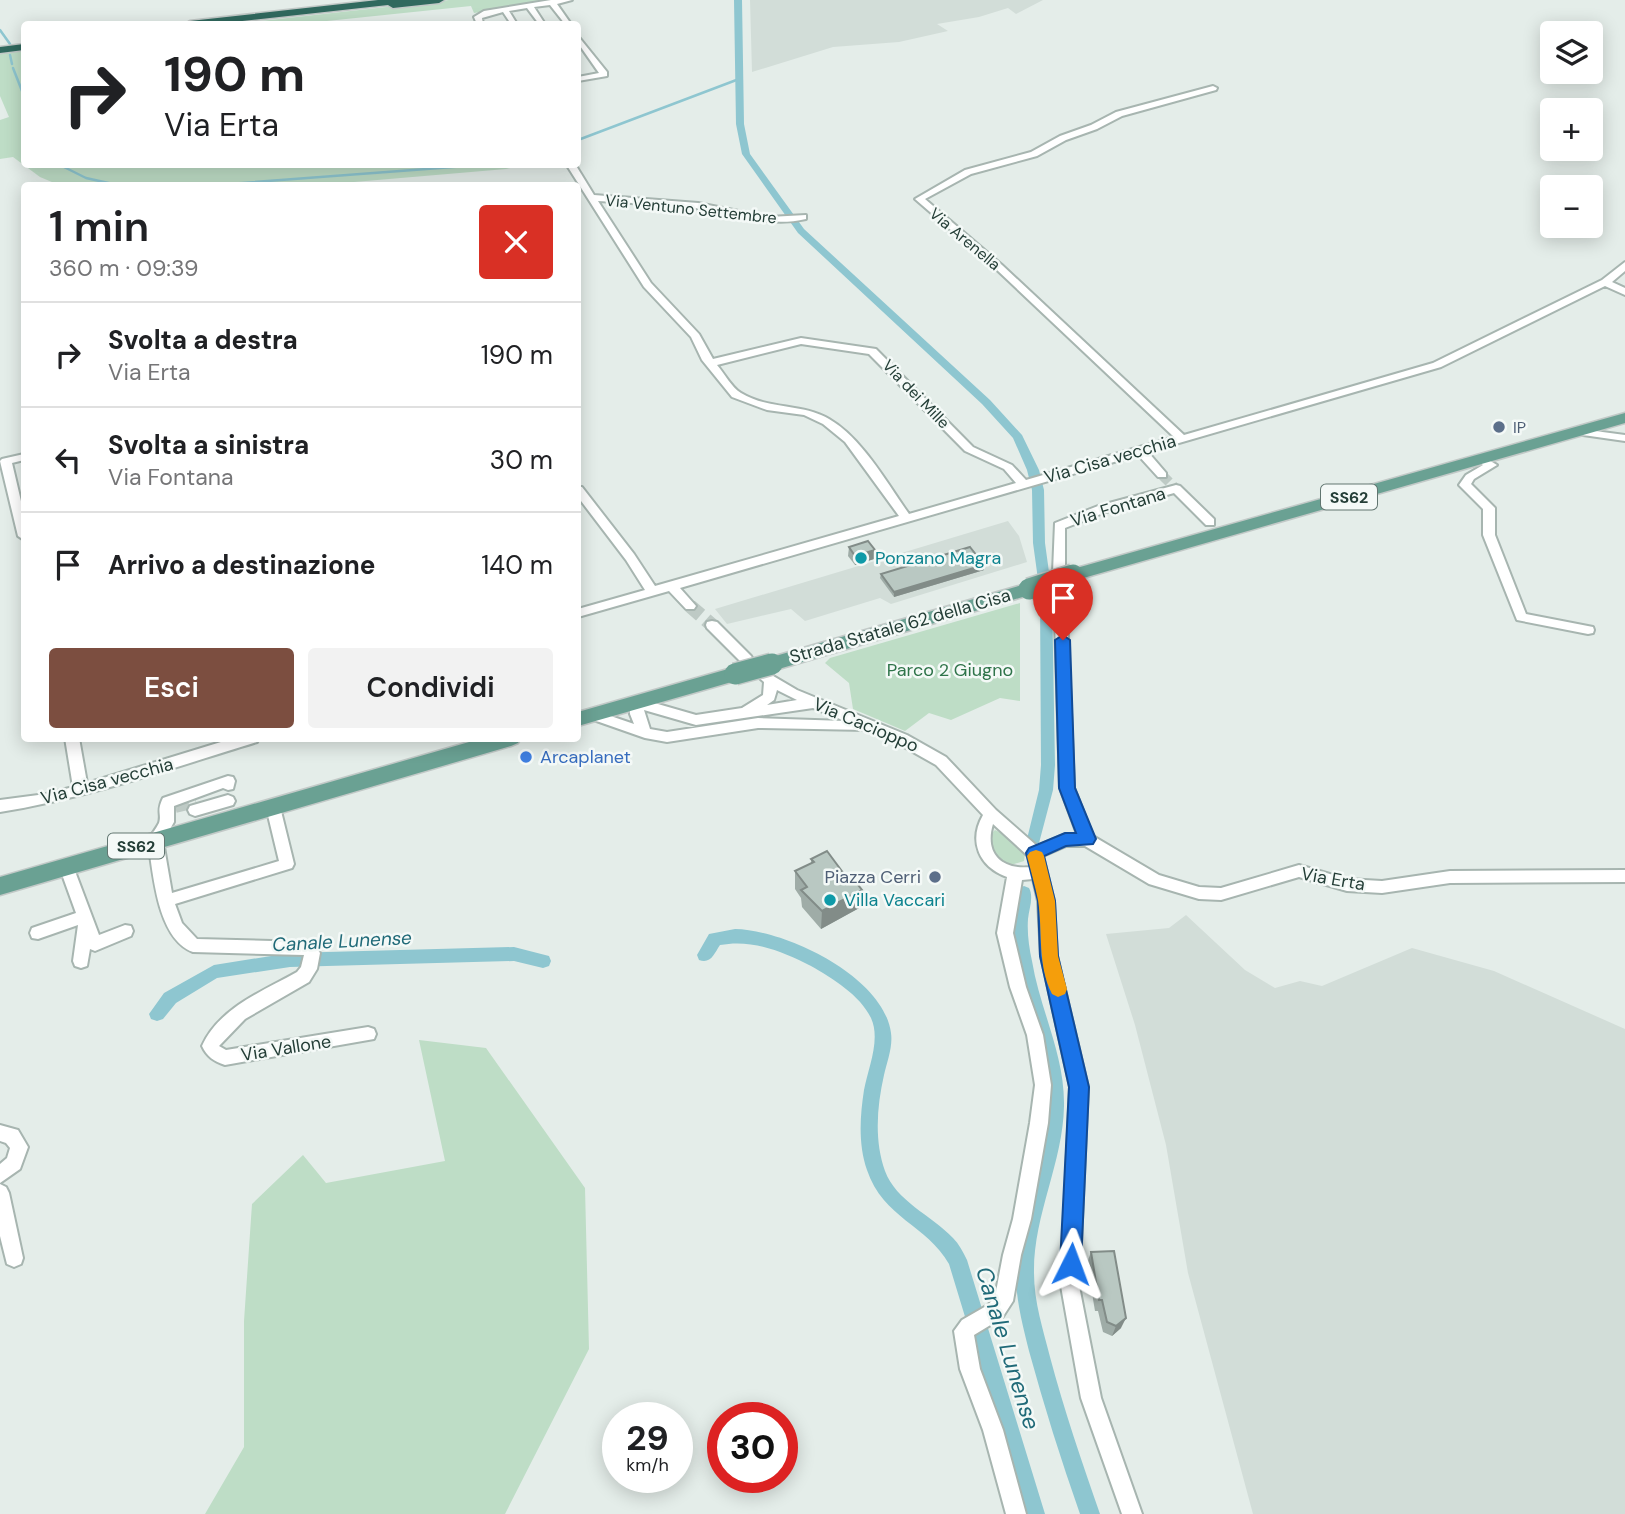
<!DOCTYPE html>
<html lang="it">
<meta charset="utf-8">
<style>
body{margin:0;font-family:"DM Sans",sans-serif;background:#f2f2f2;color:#202124;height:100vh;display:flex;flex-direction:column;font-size:26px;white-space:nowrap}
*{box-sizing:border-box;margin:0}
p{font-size:23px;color:#757577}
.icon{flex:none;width:38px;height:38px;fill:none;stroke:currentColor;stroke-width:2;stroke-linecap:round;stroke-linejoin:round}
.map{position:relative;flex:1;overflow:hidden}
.panel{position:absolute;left:21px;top:182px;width:560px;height:560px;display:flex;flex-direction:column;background:#fff;border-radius:7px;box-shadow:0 4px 18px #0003}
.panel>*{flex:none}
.guide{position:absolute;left:21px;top:21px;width:560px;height:147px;border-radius:7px;box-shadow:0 4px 18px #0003;background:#fff;color:#202124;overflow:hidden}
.controls{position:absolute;left:1540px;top:21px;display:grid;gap:14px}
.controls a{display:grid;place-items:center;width:63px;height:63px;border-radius:7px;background:#fff;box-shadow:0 4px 18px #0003;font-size:35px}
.speed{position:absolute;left:602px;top:1402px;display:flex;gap:14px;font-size:35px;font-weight:700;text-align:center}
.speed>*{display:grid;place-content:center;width:91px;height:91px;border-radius:50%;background:#fff;box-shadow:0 4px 18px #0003;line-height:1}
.speed small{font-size:18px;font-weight:400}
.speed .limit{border:10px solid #d22;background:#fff;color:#111}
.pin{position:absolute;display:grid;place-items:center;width:60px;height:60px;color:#fff;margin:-72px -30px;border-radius:50% 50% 50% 0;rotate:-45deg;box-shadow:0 0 7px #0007}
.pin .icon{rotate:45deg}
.me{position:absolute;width:77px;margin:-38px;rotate:3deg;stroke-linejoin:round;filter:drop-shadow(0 0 5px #0008)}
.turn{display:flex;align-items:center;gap:24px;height:147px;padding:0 28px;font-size:32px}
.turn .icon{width:91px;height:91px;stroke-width:2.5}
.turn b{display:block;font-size:49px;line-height:60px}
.round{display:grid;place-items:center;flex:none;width:74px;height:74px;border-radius:7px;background:#f2f2f2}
.headline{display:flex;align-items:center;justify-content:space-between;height:119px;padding:0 28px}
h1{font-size:42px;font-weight:600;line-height:52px}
.primary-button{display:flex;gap:14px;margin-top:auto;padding:14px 28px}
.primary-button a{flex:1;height:80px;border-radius:7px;background:#7c4e40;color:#fff;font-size:28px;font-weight:600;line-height:80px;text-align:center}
.primary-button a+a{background:#f2f2f2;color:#202124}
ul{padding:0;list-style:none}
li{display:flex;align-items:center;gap:21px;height:105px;padding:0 28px;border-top:2px solid #e0e0e0}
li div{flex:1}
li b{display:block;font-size:26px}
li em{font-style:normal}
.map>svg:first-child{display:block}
.built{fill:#d2ddd8}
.green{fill:#beddc6}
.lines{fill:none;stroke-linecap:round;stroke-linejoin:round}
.stream{stroke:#8ec6d0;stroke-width:2.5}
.canal{fill:#8ec6d0;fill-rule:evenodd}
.minor-tunnel-far1{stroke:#becac5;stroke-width:10;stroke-dasharray:10 5;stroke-linecap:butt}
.minor-tunnel{stroke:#becac5;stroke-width:14;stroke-dasharray:14 7;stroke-linecap:butt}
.minor-casing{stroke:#a7b5b0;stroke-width:4}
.primary-casing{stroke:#c2c9c7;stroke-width:3}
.motorway-casing{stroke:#c2c9c7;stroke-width:3}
.minor{fill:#fff;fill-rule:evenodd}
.primary{fill:#6aa193;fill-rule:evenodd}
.motorway{fill:#30695e;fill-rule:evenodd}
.primary-bridge-casing{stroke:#c2c9c7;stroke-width:24;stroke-linecap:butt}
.primary-bridge{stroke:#6aa193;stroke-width:21}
.wall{fill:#9faca7}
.shaded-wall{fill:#828c88}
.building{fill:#b9c8c2;stroke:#828c88;stroke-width:2}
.route{fill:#1a73e8;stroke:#114b97;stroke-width:2}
.slow{fill:#f59e0b}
.service-dot{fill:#5c6f8a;stroke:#f4f9f7;stroke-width:2.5}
.culture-dot{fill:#0f9aa8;stroke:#f4f9f7;stroke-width:2.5}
.shop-dot{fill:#3f7fe0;stroke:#f4f9f7;stroke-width:2.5}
.labels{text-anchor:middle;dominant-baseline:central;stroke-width:5;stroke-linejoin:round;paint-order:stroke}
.far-street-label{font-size:16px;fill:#243e37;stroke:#f4f9f7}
.far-service-label{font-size:16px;fill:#4e5e75;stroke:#f4f9f7;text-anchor:start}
.shield{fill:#f4f9f7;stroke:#627671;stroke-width:2}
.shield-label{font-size:16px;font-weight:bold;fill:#243e37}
.street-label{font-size:18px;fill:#243e37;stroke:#f4f9f7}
.culture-label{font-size:18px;fill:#0d838f;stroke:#f4f9f7;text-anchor:start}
.park-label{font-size:18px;fill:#2f744a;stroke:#f4f9f7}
.shop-label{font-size:18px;fill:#366cbe;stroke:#f4f9f7;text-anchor:start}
.service-label{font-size:18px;fill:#4e5e75;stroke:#f4f9f7;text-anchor:end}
.water-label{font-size:19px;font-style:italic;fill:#206a78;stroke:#f4f9f7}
.near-water-label{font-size:23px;font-style:italic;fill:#206a78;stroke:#f4f9f7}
</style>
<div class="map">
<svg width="1625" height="1514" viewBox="0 0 1625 1514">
<rect width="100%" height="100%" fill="#e4ede9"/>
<g class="built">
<path d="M750,0h293l-27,14 -8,-6 -29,9 -42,7 11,7 -49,11 -66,5 -81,25z"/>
<path d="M1008,521l11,15 8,26 -136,42 -11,-6 -75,23 -14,-12 -64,15 -12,-15z"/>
<path d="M1186,915l59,55 30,18 25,-7 22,5 90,-38 82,23 131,58v485h-372l-65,-241 -22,-128 -31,-120 -29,-91 63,-6z"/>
</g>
<g class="green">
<path d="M449,0h119l-94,13 -3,-7 -173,18h-63z"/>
<path d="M24,49v115l499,1 -17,4 -187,16h-260l-19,-8 -27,-20 -13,2v-39l9,-3 -9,-21v-45z"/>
<path d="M1020,603v98l-20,-3 -49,22 -22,-7 -24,18 -52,-22 -4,-26 -24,-20 5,-5z"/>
<path d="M995,830l17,8 13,15 -1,8 -13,4 -18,-9 -6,-18z"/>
<path d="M419,1040l67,8 99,140 4,161 -84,165h-300l39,-67v-126l8,-117 51,-49 23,28 119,-22z"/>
</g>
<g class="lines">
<g class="stream">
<path d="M0,30l10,14"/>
<path d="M10,55l2,9"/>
<path d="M13,68l11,28"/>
<path d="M578,140l161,-61"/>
<path d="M58,164l28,14 36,8"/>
<path d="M202,186l291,-22"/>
</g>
<g class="canal">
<path d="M734,0h8l2,124 6,30 54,75 186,171 32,35 17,35 5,20 1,53 7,51 3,171 -2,25 -14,53h-10l-2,-4 12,-49 2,-25 -1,-171 -7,-51 -1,-53 -5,-20 -14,-32 -31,-34 -184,-171 -56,-79 -6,-30z"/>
<path d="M1024,886l5,2c5,9 0,21 -1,31 -1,14 1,28 4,42 8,49 33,94 32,145 -1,57 -31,110 -30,167 0,29 9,56 16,84 14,53 32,105 50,157h-20c-19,-54 -36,-108 -51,-163 -7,-29 -15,-58 -13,-89 4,-60 35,-116 31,-177 -5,-61 -41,-115 -33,-177 1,-7 1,-14 5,-20z"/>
<path d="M735,929c52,1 149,48 156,104 2,14 -4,29 -7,42 -7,31 -10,65 1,96 11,30 46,44 68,67 6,6 10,14 14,22l78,254h-20l-76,-250c-22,-39 -66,-46 -82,-94 -9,-26 -7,-54 -3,-80 4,-22 17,-50 7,-72 -11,-23 -39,-40 -60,-52 -29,-15 -59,-27 -91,-21 -6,9 -9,19 -21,15l-2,-5 12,-21z"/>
<path d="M514,947l35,9 2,5 -2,5 -6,2 -29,-7 -224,6 -73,11 -41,25 -13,16 -6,2 -6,-2 -2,-5 15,-21 50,-28 76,-12z"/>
</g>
<path class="minor-tunnel-far1" d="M1162,475l14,14"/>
<g class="minor-tunnel">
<path d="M690,606l22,19"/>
<path d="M175,806l21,-5"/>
</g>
<g class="minor-casing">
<g id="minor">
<path d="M551,0h21l-15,4 14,20h-6l-15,-19 -16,2 11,17h-6l-12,-16 -18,3 8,13h-6l-8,-12 -21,6 1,6h-6l-3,-7 10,-6z"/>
<path d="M578,36l29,36v4l-29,5v-4l21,-4 -21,-30z"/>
<path d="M1213,86l4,2 -1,2 -94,26 -25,13 -31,11 -29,16 -66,18 -46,25 77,66 182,170 249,-72 169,-83 23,-18v9l-13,11 13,6v7l-20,-9 -164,81 -293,85 18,21v4h-8l-20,-22 -458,133 16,18 -2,3h-8l-17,-18 -91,26v-8l67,-19 -19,-30 -48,-63v-10h4l52,67 21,32 244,-70 -54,-74 -22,-18 -19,-9 -37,-5 -35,-13 -30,-37 -11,-23 -47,-50 -78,-123h9l19,31 104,8 71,14 37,-2v4c-38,9 -73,-6 -111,-11 -32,-4 -65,-5 -97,-7l53,82 48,51 14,25 88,-21 75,11 97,98 39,18 14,15 148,-43 -178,-168 -81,-70 50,-29 66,-18 29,-16 31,-11 25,-13zM801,344l68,10 96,97 39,18 12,14 -107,31c-22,-31 -47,-76 -80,-95 -27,-16 -60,-9 -88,-26 -9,-5 -17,-20 -24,-28z"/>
<path d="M1580,429l45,6v6l-49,-7 -2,-2z"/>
<path d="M24,454v6l-12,3 12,51v26l-6,-4 -18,-75 2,-2z"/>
<path d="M1482,456l15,9 -23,14 -3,5 24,24v27l31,79 67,13 1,3 -1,3 -5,1 -71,-14 -34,-85v-26l-24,-24 7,-10 17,-10 -7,-6z"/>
<path d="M1176,485l4,1 34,33v6h-8l-32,-32 -68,19 -41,16v44l-6,4 -4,-1 -2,-3 2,-49 43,-17z"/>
<path d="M1060,582l6,4 8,202 19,48 66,39 40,12 22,1 78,-23 48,14 35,2 68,-10 175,-1v12l-175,1 -68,10 -35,-2 -48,-14 -78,23 -22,-1 -50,-15 -64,-38h-19l-23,10 11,45 3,55 31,131 -9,199 22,112 41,116h-20l-41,-116 -20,-112 9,-199 -29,-131 -3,-55 -5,-22 -11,1 -9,53 13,54 17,48 8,50 -3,38 -17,96 -10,36 -8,46 -11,17 -28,17 6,34 23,61 23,84h-20l-23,-84 -23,-61 -6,-38 8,-11 26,-15 7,-8 8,-42 10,-36 17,-96 5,-38 -8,-50 -17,-48 -13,-54 10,-56c-28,-10 -39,-36 -24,-62l-47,-50 -39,-22 -31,-13 -108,-2 -91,14 -22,-4 -57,-20 -2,-3 7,-5 41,14 -4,-10v-11l7,-5 59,17 46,-7 21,-13 1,-13 -8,-7 7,-5 34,20 110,45 39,22 50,53 41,36 28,-12h12l-17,-46 -6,-202zM777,690l20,10 -30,5 7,-5zM813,708l32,13 -87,-3 -91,14 -17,-3 -6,-19 52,15zM993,824l35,32 3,11c-29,3 -47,-13 -38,-43z"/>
<path d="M712,621l5,1 34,34 2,3 -2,3h-10l-34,-34 -1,-3 1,-3z"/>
<path d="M65,738h14l8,45 147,-45h25l-2,4c-85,26 -169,56 -257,70v-12l46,-6 27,-7z"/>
<path d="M228,776l5,1 2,4 -2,8 -5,1 -5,-2 -49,18v16l-11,19 9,52 107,-32 -13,-54 2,-4h10l2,4 14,57 -2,4 -117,36 7,19 15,16 111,3 6,2 6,9 -3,16 -8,13 -64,37 -26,27 7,4 142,-23 6,2 2,5 -2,5 -149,26c-11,-4 -18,-8 -23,-19 17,-38 61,-55 95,-74l4,-5 3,-12 -111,-3c-36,-13 -40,-80 -45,-112 3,-5 8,-11 11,-17 3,-10 -3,-11 4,-25z"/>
<path d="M228,795l5,2 2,4 -2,4 -38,11 -5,-2 -2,-4 2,-4z"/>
<path d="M66,860l5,2 2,4 26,69 26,-10 6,1 2,5 -2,5 -36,15 -5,-2 -3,17 -6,2 -6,-2 -2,-5 5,-36 -40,14 -6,-1 -2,-5 2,-5 44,-15 -17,-47 2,-4z"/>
<path d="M0,1125l18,5 10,17 -8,22 -20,14v-19l7,-6 3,-10 -4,-5 -6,-2z"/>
<path d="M0,1184l6,3 3,6 14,65 -2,6 -7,3 -7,-3 -7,-28z"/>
</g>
</g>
<g class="primary-casing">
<g id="primary">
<path d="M1625,413v10l-552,158 -7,-2 -2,-4 2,-4z"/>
<path d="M1029,583l7,2 2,4 -2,4 -264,78 -7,-2 -3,-5 3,-5z"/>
<path d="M735,667l7,2 3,5 -3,5 -164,47v-14z"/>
<path d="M483,738h38l-3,5 -7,3 -511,149v-18z"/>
</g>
</g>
<g class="motorway-casing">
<g id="motorway">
<path d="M378,0h66l-5,3 -46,5 -5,-3 -173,19h-30l5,-3z"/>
<path d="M24,44v6l-24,3v-6z"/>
</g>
</g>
<use href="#minor" class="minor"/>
<use href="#primary" class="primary"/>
<use href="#motorway" class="motorway"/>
<g class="primary-bridge-casing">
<g id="primary-bridge">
<path d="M1029,589l44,-14"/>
<path d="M735,674l37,-10"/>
</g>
</g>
<use href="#primary-bridge" class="primary-bridge"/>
</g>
<g class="wall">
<path d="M849,547l25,12 -19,6 -7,-9z"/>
<path d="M984,565v5l-90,27 -14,-19 1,-4z"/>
<path d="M811,859l36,19 15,12 -1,17 -40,22 -19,-22 -1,-9 -6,-9v-18l16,-8z"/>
<path d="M1091,1252l30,76 -9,8 -9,-4 -5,-21h-3l-8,-48z"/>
</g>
<g class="shaded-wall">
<path d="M875,550l-1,9 -19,6v-9z"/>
<path d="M984,565v5l-90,27v-5z"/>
<path d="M862,890l-1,17 -40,22 1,-18z"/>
<path d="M1126,1318l-5,10 -9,8 4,-10z"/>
</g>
<g class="building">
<path d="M868,541l7,9 -20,6 -6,-9z"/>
<path d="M970,547l14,18 -90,27 -13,-18z"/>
<path d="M827,851l20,27 4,-2 11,14 -40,21 -21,-21 6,-3 -12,-16 19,-9 -3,-3z"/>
<path d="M1114,1251l12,67 -10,8 -9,-4 -5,-22h-3l-8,-48z"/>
</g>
<path class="route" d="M1063,635l7,5 5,148 21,51 -3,5 -27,2 -22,10 11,45 3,55 31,131 -8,177 -3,7 -7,3 -8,-3 -3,-7 9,-177 -29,-131 -2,-55 -12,-48 3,-5 36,-15h11l-17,-45 -4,-148z"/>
<path class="slow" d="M1036,850l6,2 2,4 11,45 3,55 9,33 -2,5 -7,3 -6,-3c-15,-30 -9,-62 -14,-94 -3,-14 -7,-29 -11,-44l3,-4z"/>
<g class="service-dot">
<circle cx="1499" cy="427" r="7"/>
<circle cx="935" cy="877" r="7"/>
</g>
<g class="culture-dot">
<circle cx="861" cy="558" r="7"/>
<circle cx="830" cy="900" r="7"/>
</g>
<circle class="shop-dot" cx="526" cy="757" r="7"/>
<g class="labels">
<g class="far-street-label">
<text transform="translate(691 209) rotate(6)">Via Ventuno Settembre</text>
<text transform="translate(965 239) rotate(40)">Via Arenella</text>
<text transform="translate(916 394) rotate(46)">Via dei Mille</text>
</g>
<g class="far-service-label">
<text x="1513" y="427">IP</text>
</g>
<g class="shield">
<rect x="1321" y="484.5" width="56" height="25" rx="5"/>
<rect x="108" y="833.5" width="56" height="25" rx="5"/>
</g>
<g class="shield-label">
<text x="1349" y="497">SS62</text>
<text x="136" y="846">SS62</text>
</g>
<g class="street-label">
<text transform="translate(1110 459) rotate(-16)">Via Cisa vecchia</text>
<text transform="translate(1118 507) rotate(-17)">Via Fontana</text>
<text transform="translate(900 626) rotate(-16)">Strada Statale 62 della Cisa</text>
<text transform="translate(866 725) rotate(23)">Via Cacioppo</text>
<text transform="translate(107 781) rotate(-15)">Via Cisa vecchia</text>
<text transform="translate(1333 879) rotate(10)">Via Erta</text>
<text transform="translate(286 1048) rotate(-9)">Via Vallone</text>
</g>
<g class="culture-label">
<text x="875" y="558">Ponzano Magra</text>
<text x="844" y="900">Villa Vaccari</text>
</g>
<g class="park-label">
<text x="950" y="670">Parco 2 Giugno</text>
</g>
<g class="shop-label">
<text x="540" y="757">Arcaplanet</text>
</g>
<g class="service-label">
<text x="921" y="877">Piazza Cerri</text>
</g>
<g class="water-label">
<text transform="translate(342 941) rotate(-3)">Canale Lunense</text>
</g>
<g class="near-water-label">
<text transform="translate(1008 1348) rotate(73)">Canale Lunense</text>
</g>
</g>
</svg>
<div class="controls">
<a><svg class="icon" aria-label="layers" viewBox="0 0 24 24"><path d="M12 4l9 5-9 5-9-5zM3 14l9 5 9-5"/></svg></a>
<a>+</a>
<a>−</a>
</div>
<div class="speed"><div>29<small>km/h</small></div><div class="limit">30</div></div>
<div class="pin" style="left:1063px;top:640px;background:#d93025"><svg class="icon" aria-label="arrive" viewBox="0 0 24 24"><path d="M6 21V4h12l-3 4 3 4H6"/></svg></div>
<svg class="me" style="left:1071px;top:1264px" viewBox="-20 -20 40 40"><path d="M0-17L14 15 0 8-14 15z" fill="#1a73e8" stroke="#fff" stroke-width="4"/></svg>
<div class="guide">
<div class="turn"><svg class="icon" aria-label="right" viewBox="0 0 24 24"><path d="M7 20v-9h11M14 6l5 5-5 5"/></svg><div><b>190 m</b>Via Erta</div></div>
</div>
<section class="panel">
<div class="headline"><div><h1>1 min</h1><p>360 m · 09:39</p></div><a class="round" style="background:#d93025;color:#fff"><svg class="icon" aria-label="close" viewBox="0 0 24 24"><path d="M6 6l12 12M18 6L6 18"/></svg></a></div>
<ul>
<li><svg class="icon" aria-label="right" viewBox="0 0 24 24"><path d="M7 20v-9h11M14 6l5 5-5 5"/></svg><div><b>Svolta a destra</b><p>Via Erta</p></div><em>190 m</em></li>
<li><svg class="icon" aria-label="left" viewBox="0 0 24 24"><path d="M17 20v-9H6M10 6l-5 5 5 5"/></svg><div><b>Svolta a sinistra</b><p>Via Fontana</p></div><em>30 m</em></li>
<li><svg class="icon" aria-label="arrive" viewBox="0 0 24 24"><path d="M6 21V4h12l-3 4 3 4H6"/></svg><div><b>Arrivo a destinazione</b></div><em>140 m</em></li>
</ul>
<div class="primary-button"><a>Esci</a><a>Condividi</a></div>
</section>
</div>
